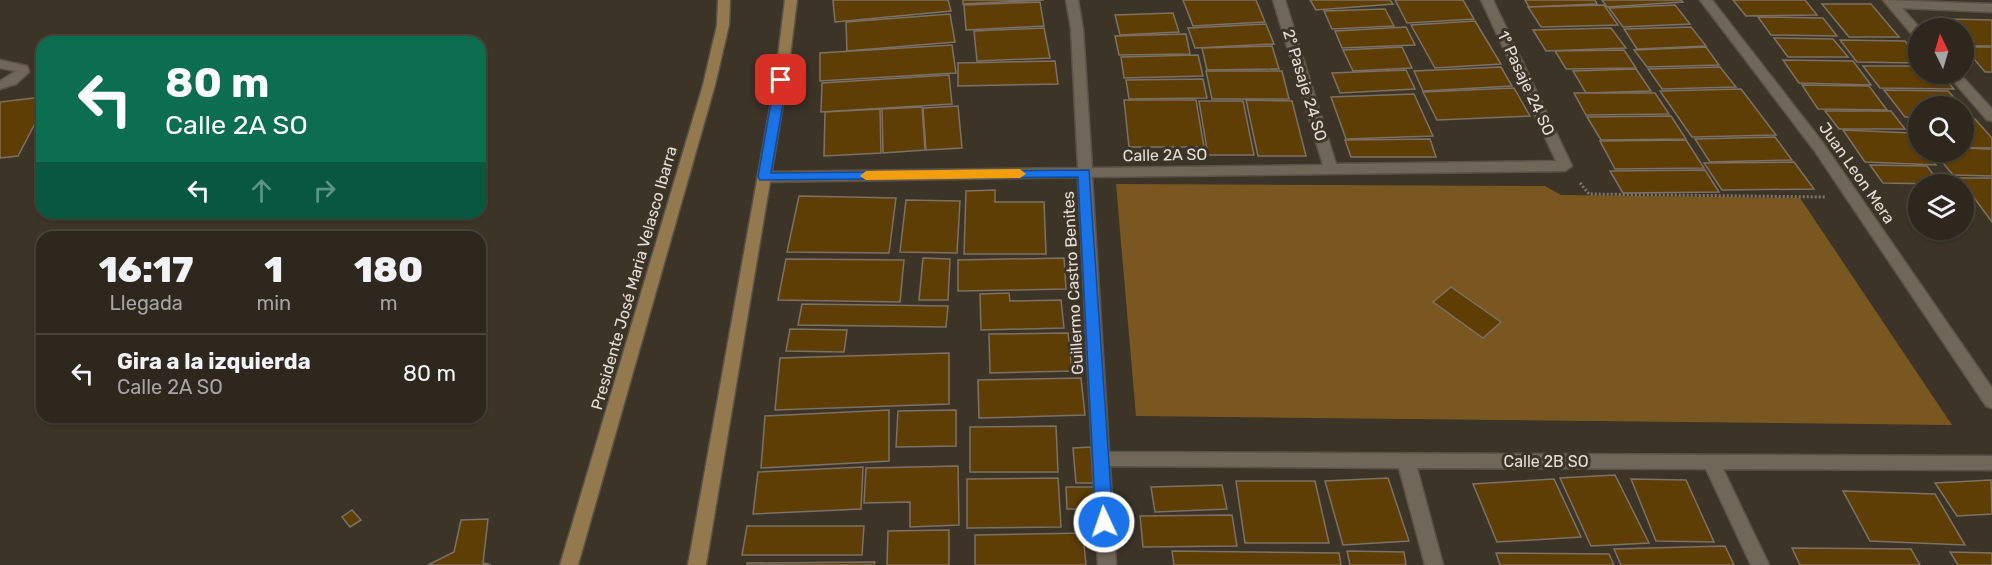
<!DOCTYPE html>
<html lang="es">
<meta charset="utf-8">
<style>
body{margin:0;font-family:Rubik,sans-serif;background:#3a332b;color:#f1f3f6;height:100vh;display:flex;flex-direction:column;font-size:22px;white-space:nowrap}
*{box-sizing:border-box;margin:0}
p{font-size:20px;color:#a7a5a4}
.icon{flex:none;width:33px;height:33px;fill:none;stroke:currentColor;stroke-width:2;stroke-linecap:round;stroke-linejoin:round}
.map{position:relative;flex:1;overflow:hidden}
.panel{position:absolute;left:36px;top:231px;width:450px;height:192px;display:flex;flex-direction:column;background:#2e271e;border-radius:18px;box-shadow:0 2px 4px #0004,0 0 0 2px #49443c}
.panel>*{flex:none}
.guide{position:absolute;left:36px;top:36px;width:450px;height:183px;border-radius:18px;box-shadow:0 2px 4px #0004,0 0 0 2px #49443c;background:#0b6e4f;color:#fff;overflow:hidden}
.needle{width:39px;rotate:355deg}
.buttons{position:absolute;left:1908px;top:18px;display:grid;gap:12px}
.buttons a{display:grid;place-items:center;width:66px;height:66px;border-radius:50%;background:#2e271e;box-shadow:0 2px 4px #0004,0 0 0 2px #49443c;font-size:30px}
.pin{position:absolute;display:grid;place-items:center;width:51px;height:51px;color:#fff;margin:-26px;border-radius:12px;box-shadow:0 3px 9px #0006}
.me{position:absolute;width:66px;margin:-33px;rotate:357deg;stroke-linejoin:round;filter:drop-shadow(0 0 4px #0008)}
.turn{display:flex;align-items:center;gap:21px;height:126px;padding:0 30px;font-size:27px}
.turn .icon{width:78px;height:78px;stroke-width:2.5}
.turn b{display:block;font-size:42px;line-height:51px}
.lanes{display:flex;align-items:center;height:57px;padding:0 30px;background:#0003;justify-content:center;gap:30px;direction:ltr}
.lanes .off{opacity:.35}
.eta{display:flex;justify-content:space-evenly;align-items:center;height:102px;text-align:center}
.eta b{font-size:36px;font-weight:800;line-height:42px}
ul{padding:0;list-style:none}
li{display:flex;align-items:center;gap:18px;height:78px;padding:0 30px;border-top:2px solid #49443c}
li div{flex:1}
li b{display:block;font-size:22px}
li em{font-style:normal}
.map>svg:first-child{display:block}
.green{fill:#7a5721}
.building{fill:#5e3e05;stroke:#7c7164;stroke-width:1.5}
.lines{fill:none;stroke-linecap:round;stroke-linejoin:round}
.street-casing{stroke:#5a5248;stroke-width:3}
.secondary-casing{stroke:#5a5248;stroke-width:3}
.path{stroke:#7e766b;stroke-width:3;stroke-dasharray:2 2;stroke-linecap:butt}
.street{fill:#716759;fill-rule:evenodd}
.secondary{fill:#94794e;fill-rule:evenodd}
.route{fill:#1a73e8;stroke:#114b97;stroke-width:1.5}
.slow{fill:#f59e0b}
.labels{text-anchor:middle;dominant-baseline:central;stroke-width:6;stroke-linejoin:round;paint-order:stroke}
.street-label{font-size:16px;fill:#e5dfd7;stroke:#3d3428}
</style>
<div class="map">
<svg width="1992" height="565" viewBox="0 0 1992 565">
<rect width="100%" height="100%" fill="#3d3428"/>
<path class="green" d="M1116,184l429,2 16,9 239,3 152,227 -816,-9z"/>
<g class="building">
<path d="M833,0h115l3,11 -116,11z"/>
<path d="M963,0h81l-81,4z"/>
<path d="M1183,0h73l9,22 -72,4z"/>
<path d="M1310,0h80l3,4 -77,6z"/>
<path d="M1395,0h68l11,19 -67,4z"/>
<path d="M1525,0h70l2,4 -68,3z"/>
<path d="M1602,0h79l2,2 -76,5z"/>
<path d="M1733,0h72l12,15 -71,1z"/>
<path d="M1040,2l4,24 -78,4 -2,-25z"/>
<path d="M1822,4h49l28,33h-50z"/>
<path d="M1604,5l14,20 -77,2 -13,-20z"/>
<path d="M1675,5l15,19 -67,3 -14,-19z"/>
<path d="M1385,9l9,17 -62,3 -8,-18z"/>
<path d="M1173,13l6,19 -59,3 -5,-20z"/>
<path d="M950,14l5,28 -108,9 -1,-29z"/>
<path d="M1758,17l65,1 14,18 -66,-1z"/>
<path d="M1948,19l44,1v26h-19l-9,-9v-9h-8z"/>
<path d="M1475,21l26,43 -66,4 -24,-43z"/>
<path d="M1266,24l8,20 -79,4 -7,-20z"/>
<path d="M1406,27l9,18 -73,3 -7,-17z"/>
<path d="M1691,27l15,19 -69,3 -13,-20z"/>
<path d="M1044,28l6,30 -73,3 -3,-30z"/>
<path d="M1611,28l15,20 -80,3 -13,-21z"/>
<path d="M1186,34l4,20 -71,1 -4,-19z"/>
<path d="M1774,38l59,1 15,18h-60z"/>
<path d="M1840,40l65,1 13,16v6l-61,-1z"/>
<path d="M952,45l4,28 -136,8v-28z"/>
<path d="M1272,46l7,23 -72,1 -5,-22z"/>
<path d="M1402,47l10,21 -59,3 -10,-21z"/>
<path d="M1706,47l13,18 -72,2 -13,-17z"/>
<path d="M1964,47h28v25h-7z"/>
<path d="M1624,50l12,18 -70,1 -11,-18z"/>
<path d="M1198,55l5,21 -79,2 -3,-21z"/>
<path d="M1783,60l70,1 18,24 -72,-2z"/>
<path d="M1055,61l3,23 -100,2v-23z"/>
<path d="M1863,66h55v8h23l13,15 -74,-1z"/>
<path d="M1501,67l11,19 -89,5 -9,-20z"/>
<path d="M1720,67l16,20 -74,2 -14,-20z"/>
<path d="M1636,69l15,22 -65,2 -13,-22z"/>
<path d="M1406,70l9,19 -75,4 -8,-20z"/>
<path d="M1206,71h76l7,28h-77z"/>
<path d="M949,75l3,29 -131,8 1,-29z"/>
<path d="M1203,79l4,19 -78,1 -3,-19z"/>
<path d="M1802,85l67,1 18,24 -69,-1z"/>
<path d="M1514,88l16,28 -93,4 -14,-28z"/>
<path d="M1741,89l35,46 -84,2 -32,-46z"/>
<path d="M1884,90l64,1 14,15h-44v11h-13z"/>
<path d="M1574,93h81l14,21 -83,1z"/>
<path d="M1414,94l19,42 -87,3 -15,-42z"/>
<path d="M42,97v13l-24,46 -18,2v-56z"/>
<path d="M1124,100h72l8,47h-75z"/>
<path d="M1246,100l46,1 14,55h-48z"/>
<path d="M1199,101h44l11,54h-46z"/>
<path d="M958,106l4,42 -36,2 -3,-42z"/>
<path d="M922,107l3,43 -42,3 -1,-44z"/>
<path d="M880,109l1,44 -57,3 1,-44z"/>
<path d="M1825,111h66l14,18h-66z"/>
<path d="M1671,116l15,23 -85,1 -14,-23z"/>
<path d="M1964,119h11l17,19v10h-28z"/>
<path d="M1843,130l69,3 6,8v11h8l10,13 -71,-3z"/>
<path d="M1775,137l17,23 -82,2 -15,-23z"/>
<path d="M1430,139l6,18h-85l-6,-17z"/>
<path d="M1686,140l18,28 -89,1 -15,-28z"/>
<path d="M1964,148l28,1v27l-39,-1 -19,-23h30z"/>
<path d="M1794,162l20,27 -92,1 -18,-27z"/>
<path d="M1870,165l57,1 13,18 -57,-1z"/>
<path d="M1705,170l14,22 -96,1 -13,-22z"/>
<path d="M1956,178h36v44l-28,-38z"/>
<path d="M995,190v12h49l2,52h-82l2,-63z"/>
<path d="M799,196l97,2 -7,55 -102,-1z"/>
<path d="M906,200l54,1 -3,52 -57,-1z"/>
<path d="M923,258l27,1 -2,41h-29z"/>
<path d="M1064,258l2,31 -108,2v-31z"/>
<path d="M786,259l118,1 -4,42 -122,-2z"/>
<path d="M1451,287l50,35 -18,16 -50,-36z"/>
<path d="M1009,293l1,8 51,-1 3,28 -83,2 -1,-36z"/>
<path d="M802,304l146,2 -2,21 -148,-2z"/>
<path d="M790,329l57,1 -3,22 -58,-1z"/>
<path d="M1068,333l4,38 -82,2 -1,-39z"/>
<path d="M949,353v51l-174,6 5,-52z"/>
<path d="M1081,378l4,37 -106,3 -1,-38z"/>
<path d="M889,410v51l-128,7 4,-52z"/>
<path d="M956,410v36l-60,1 2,-36z"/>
<path d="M1056,426l2,46h-88v-45z"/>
<path d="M1091,447l2,36h-17l-3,-35z"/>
<path d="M958,466l1,59 -49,2v-25l-46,1 2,-35z"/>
<path d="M863,467l-2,42 -108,5 5,-42z"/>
<path d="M1615,475l34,68 -58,3 -31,-68z"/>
<path d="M1058,478l3,49 -94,1v-49z"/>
<path d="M1388,478l21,63 -66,4 -18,-64z"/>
<path d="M1554,479l27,58 -84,5 -24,-58z"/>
<path d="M1631,479l55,1 28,62 -58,-1z"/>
<path d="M1991,480l1,34 -35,2 -22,-33z"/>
<path d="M1236,481h79l14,62h-84z"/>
<path d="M1222,485l5,24 -72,3 -4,-25z"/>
<path d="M1066,487h29l2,22h-30z"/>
<path d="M1843,491l92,3 30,51 -95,-4z"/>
<path d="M352,510l9,10 -11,7 -8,-10z"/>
<path d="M1232,515l5,31 -94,1 -3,-31z"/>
<path d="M488,519l-5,44 8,2h-63l26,-13 7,-32z"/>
<path d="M747,526h117l-2,29h-120z"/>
<path d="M949,530v35h-62l1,-34z"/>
<path d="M1083,533l3,32h-111v-30z"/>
<path d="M1725,546l9,19h-113l-7,-16z"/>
<path d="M1792,548l119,1 9,16h-120z"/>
<path d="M1172,551l167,2 2,12h-167z"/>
<path d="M1347,551l57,1 2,13h-56z"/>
<path d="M1950,552l42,1v12h-34z"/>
<path d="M1496,553l113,1 5,11h-114z"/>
<path d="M875,562l-1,3h-127v-2z"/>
</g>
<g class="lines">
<g class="street-casing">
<g id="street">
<path d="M1066,0h12l5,29 9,139 231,-3 -50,-165h12l51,164 220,-3 -75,-161h12l79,166 -7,5 -473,6 17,275 883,4v14l-269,-1 46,96h-18l-45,-96 -289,-1 26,97h-18l-26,-97 -289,-2 6,99h-18l-20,-388 -314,5 -7,-5 7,-5 314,-4 -7,-139z"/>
<path d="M1700,0h12l111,143 169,245v20l-6,-2 -172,-256z"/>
<path d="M1883,0l109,4v8l-90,-4 18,20 -2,10 -4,-1z"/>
<path d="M0,60l27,6 2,6 -13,12 -16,5v-8l16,-10 -16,-3z"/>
<path d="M1947,74h13l32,35v12l-5,-1z"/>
</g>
</g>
<g class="secondary-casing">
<g id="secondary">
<path d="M718,0h12l-1,25 -14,60 -137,480h-18l143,-480 14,-60z"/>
<path d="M785,0h12l-10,80 -81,485h-18l87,-485z"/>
</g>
</g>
<path class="path" d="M1580,183l9,11 236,3"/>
<use href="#street" class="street"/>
<use href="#secondary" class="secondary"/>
</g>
<path class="route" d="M781,76l6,4 -16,93 318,-3 24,352 -3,6 -6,2 -5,-2 -3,-6 -18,-345 -318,3 -2,-3 17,-97z"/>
<path class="slow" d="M1020,169l6,5 -6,4 -154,2 -6,-4 6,-5z"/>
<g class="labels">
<g class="street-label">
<text transform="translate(1526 83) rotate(65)">1º Pasaje 24 SO</text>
<text transform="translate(1305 85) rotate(73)">2º Pasaje 24 SO</text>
<text transform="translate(1165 155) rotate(-1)">Calle 2A SO</text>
<text transform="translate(1857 173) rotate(55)">Juan Leon Mera</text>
<text transform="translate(634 278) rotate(-74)">Presidente José Maria Velasco Ibarra</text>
<text transform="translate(1073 283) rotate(-93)">Guillermo Castro Benites</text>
<text x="1546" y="461">Calle 2B SO</text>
</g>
</g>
</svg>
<div class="buttons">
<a><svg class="needle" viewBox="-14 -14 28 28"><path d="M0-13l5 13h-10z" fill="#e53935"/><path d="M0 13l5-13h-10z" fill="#a7a5a4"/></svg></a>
<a><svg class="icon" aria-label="search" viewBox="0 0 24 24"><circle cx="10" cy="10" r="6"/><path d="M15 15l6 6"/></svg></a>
<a><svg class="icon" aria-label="layers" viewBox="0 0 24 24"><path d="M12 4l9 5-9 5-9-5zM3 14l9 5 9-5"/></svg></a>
</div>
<div class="pin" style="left:781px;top:80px;background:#d93025"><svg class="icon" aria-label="arrive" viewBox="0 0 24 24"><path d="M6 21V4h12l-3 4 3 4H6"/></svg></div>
<svg class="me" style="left:1104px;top:522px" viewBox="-20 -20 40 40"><circle r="17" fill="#1a73e8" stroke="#fff" stroke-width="3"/><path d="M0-11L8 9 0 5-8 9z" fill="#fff"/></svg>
<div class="guide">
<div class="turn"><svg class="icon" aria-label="left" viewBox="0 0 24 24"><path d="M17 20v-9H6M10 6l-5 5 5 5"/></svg><div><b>80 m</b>Calle 2A SO</div></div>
<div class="lanes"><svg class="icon" aria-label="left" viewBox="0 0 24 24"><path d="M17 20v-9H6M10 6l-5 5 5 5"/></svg><svg class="icon off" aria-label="ahead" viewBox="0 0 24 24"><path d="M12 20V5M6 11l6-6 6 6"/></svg><svg class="icon off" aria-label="right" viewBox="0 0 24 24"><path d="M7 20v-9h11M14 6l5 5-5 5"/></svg></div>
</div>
<section class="panel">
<div class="eta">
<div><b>16:17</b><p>Llegada</p></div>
<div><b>1</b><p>min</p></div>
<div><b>180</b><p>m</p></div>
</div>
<ul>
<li><svg class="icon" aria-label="left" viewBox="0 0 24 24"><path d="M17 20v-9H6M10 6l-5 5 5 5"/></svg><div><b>Gira a la izquierda</b><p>Calle 2A SO</p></div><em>80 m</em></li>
</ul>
</section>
</div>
